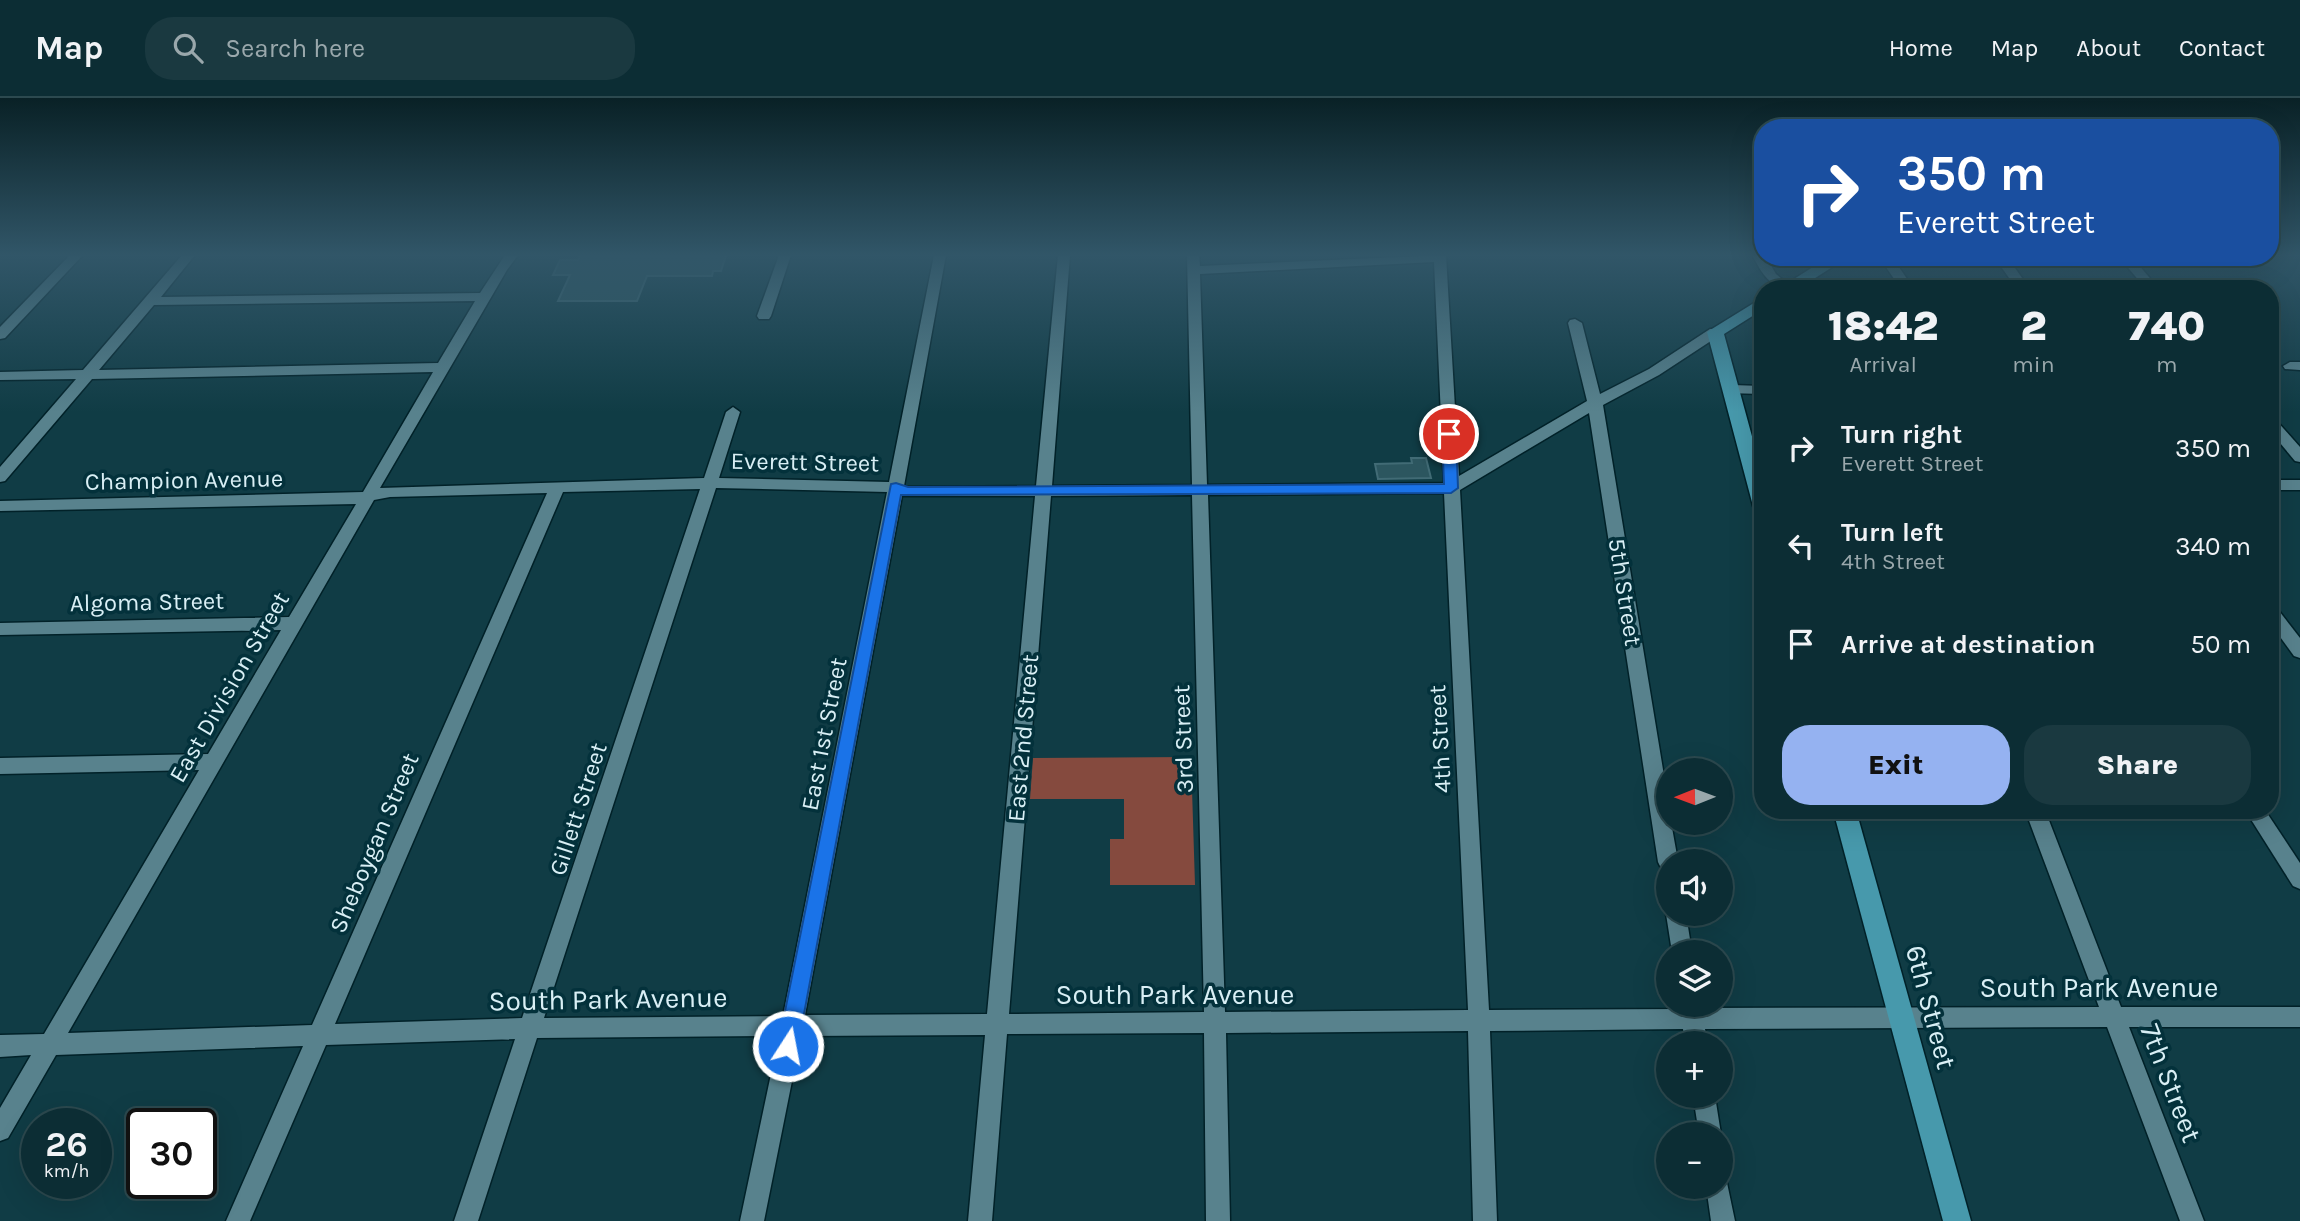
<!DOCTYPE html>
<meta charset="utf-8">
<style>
body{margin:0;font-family:Karla,sans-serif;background:#1a3940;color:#f1f3f6;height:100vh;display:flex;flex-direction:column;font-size:26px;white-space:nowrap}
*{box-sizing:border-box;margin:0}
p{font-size:23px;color:#9aa8ac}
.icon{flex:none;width:38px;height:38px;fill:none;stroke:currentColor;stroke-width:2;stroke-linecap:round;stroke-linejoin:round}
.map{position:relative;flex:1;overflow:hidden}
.side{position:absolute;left:1754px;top:182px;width:525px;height:539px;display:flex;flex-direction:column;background:#0c2d34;border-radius:28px;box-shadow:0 7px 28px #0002,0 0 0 2px #2c494f}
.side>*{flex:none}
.banner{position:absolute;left:1754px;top:21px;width:525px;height:147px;border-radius:28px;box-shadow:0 7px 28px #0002,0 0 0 2px #2c494f;background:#1a4fa0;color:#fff;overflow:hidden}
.needle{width:46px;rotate:269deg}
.controls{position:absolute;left:1656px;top:660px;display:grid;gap:14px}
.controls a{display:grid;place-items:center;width:77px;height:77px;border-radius:50%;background:#0c2d34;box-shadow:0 7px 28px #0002,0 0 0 2px #2c494f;font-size:35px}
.speed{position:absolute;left:21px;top:1010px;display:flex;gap:14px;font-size:35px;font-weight:700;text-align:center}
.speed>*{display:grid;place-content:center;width:91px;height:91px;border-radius:50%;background:#0c2d34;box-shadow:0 7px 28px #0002,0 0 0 2px #2c494f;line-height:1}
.speed small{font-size:18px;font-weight:400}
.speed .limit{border:4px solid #111;border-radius:10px;background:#fff;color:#111}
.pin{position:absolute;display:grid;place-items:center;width:60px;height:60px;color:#fff;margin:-30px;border:4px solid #fff;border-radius:50%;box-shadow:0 2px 7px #0007}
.me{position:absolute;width:77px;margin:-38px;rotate:11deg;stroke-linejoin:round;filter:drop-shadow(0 0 5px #0008)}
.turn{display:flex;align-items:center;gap:24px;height:147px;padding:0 28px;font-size:32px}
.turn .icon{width:91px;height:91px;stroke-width:2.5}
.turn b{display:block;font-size:49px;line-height:60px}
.eta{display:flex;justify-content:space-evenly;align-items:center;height:119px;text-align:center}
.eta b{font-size:42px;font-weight:800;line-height:49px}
.button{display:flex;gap:14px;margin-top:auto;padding:14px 28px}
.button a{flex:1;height:80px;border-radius:28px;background:#95b2f1;color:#111;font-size:28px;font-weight:800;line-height:80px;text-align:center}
.button a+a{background:#1a3940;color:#f1f3f6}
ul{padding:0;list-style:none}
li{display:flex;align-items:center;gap:21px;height:98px;padding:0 28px}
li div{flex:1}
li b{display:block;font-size:26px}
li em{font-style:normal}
header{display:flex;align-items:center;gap:42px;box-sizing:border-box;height:98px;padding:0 35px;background:#0c2d34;border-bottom:2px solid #2c494f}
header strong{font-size:33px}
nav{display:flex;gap:38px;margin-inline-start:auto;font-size:24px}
.search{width:490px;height:63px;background:#1a3940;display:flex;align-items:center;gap:18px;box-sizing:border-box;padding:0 24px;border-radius:28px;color:#9aa8ac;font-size:26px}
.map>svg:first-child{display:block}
.green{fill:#854a3e}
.building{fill:#2c565f;stroke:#416b75;stroke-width:2}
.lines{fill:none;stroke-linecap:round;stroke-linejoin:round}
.minor-casing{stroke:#012128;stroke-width:3}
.major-casing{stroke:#012128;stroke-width:3}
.minor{fill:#58828d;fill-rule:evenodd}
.major{fill:#4799ac;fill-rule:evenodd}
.route{fill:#1a73e8;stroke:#114b97;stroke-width:2}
.labels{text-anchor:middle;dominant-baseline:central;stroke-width:7;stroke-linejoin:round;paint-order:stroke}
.street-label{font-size:24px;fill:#d9eff5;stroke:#03313b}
.near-street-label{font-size:28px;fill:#d9eff5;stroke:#03313b}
</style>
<header>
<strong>Map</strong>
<div class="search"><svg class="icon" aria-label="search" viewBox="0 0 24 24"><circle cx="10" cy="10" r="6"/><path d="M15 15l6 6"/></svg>Search here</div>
<nav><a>Home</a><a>Map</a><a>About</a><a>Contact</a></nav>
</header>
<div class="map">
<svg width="2300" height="1123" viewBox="0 0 2300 1123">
<rect width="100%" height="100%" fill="#103c45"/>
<path class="green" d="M1191,659l4,128h-85v-46h14v-40h-94l3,-41z"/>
<g class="building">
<path d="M580,157h146l-5,16h-8l-1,5h-65l-10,25h-79l12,-26h-17l7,-15h18z"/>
<path d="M1411,360h15l5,20 -53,1 -3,-15 37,-1z"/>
</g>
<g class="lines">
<g class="minor-casing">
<g id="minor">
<path d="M70,157l12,1 -77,82 -5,1v-12z"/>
<path d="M182,157h13l-34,42 319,-4 25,-38h13l-11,15 -127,218 324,-10 22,-66 7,-5 7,5 -21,66 170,4 45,-227h12l-42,231 3,1 129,-1 22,-231h12l-18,231 140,-1 -5,-230h12l1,11 246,-11 13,221 128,-75 -19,-78 2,-3 5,-1 7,4 18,71 49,-25 61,-40h10v6l-61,40 -56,30 65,395v22h3l7,39h-10v10l-7,-3 -3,-6 -69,-449 -129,77 29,520 191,-1 -1,-5h22v4l398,-1 -74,-197h20l76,197h179v20h-171l75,194h-24l-73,-194 -402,2 2,14h-22l-2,-14 -193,2 7,190h-24l-5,-190 -242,2 4,188h-24l-2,-188 -197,1 -15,187h-24l17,-186 -184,1 -37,185h-24l39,-185 -242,2 -59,183h-24l61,-182 -189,6 -76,176h-24l77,-175 -247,9 -48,83 -8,3v-33l31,-53 -31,2v-22l44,-1 155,-264 -199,4v-16l208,-4 73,-124 -281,5v-12l289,-6 67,-113 -356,7v-10l363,-9 70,-120 -341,7 -87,102 -5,1v-15l76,-88 -76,1v-8l83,-2zM1434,164l10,221 -237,2 -7,-211zM475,203l-37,62 -339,7 55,-65zM716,390l171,4 -104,524 -239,2zM700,391l-178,529 -187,6 228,-532zM547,395l-235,532 -244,8 306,-533 16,-3zM1444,395l24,517 -243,2 -17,-517zM1192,397l12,517 -195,2 42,-518zM902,398h133l-48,518 -182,1z"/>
<path d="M779,157h12l-20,61 -2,3h-10l-2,-3z"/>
<path d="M1752,157l14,2 10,17 18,15c-24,0 -31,-14 -42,-34z"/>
<path d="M1879,159h13l22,32h-13z"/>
<path d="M1994,159h13l23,32h-13z"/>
<path d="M2119,159h13l27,32h-13z"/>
<path d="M2290,264h10v8l-15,-1 -2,-3z"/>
<path d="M1732,287l30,1v8l-35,-1 -2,-3 2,-3z"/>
<path d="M2270,319l5,2 25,28v15l-5,-1 -25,-30z"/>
<rect x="2270" y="382" width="30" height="10"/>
<path d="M2270,507l6,2 24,31v20l-6,-2 -24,-33z"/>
<path d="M2245,712h20l35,53v26l-7,-3z"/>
<path d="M1668,812v4h18l6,38h-20l-6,-38z"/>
<path d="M1693,998h22l6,38 -1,3v-3h-21z"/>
<path d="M1720,1077l6,3 9,43h-24l-5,-35h14z"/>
</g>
</g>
<g class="major-casing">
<g id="major">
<path d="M1829,159h19l-50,32h-20z"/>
<path d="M1762,200v12l-38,24 38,139v39l-7,-1 -2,-5 -46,-174z"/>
<path d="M1833,712h23l115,411h-28z"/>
</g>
</g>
<use href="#minor" class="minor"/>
<use href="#major" class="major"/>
</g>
<linearGradient id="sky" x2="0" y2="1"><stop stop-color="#092126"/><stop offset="0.5" stop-color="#315668"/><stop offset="1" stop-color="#315668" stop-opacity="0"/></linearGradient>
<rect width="2300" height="314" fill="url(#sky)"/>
<path class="route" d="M1449,331l7,5 2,54 -7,5 -550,2 -103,551 -3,7 -7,3 -7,-3 -3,-7 113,-562 5,-1 12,4 536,-3 -2,-50z"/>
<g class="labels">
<g class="street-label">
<text transform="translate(805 364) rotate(1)">Everett Street</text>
<text transform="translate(184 382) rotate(-1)">Champion Avenue</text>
<text transform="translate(1625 494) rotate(81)">5th Street</text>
<text transform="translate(147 504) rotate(-1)">Algoma Street</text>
<text transform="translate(229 589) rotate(-60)">East Division Street</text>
<text transform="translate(824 636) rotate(-79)">East 1st Street</text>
<text transform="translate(1023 640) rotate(-85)">East 2nd Street</text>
<text transform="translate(1183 641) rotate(-92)">3rd Street</text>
<text transform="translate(1440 641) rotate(-93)">4th Street</text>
<text transform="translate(578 711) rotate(-72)">Gillett Street</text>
<text transform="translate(374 745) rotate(-67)">Sheboygan Street</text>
</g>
<g class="near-street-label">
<text x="2099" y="889">South Park Avenue</text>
<text x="1175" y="896">South Park Avenue</text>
<text transform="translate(608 901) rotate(-1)">South Park Avenue</text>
<text transform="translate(1931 909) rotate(75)">6th Street</text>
<text transform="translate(2171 985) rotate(69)">7th Street</text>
</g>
</g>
</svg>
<div class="controls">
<a><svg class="needle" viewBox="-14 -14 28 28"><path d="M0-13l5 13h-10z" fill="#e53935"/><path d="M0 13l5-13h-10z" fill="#9aa8ac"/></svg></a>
<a><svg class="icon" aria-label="sound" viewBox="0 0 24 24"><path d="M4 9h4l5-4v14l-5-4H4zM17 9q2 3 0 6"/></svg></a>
<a><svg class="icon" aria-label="layers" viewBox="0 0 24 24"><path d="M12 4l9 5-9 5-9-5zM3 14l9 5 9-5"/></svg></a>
<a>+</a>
<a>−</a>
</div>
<div class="speed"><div>26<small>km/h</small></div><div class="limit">30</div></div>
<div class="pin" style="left:1449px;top:336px;background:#d93025"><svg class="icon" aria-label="arrive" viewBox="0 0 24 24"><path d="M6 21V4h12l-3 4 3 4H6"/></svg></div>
<svg class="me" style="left:788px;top:948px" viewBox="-20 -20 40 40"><circle r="17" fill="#1a73e8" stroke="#fff" stroke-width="3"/><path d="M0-11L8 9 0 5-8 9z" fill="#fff"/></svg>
<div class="banner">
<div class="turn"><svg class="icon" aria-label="right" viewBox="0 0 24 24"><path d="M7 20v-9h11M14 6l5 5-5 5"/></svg><div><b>350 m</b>Everett Street</div></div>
</div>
<section class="side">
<div class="eta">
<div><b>18:42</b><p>Arrival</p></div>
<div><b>2</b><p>min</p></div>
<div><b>740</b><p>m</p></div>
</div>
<ul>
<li><svg class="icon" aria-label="right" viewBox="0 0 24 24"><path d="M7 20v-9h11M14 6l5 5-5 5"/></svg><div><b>Turn right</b><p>Everett Street</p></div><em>350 m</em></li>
<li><svg class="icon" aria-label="left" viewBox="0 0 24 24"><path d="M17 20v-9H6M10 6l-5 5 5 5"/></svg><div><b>Turn left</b><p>4th Street</p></div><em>340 m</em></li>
<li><svg class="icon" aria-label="arrive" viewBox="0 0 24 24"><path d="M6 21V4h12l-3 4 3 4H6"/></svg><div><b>Arrive at destination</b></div><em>50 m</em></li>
</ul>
<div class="button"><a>Exit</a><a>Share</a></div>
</section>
</div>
